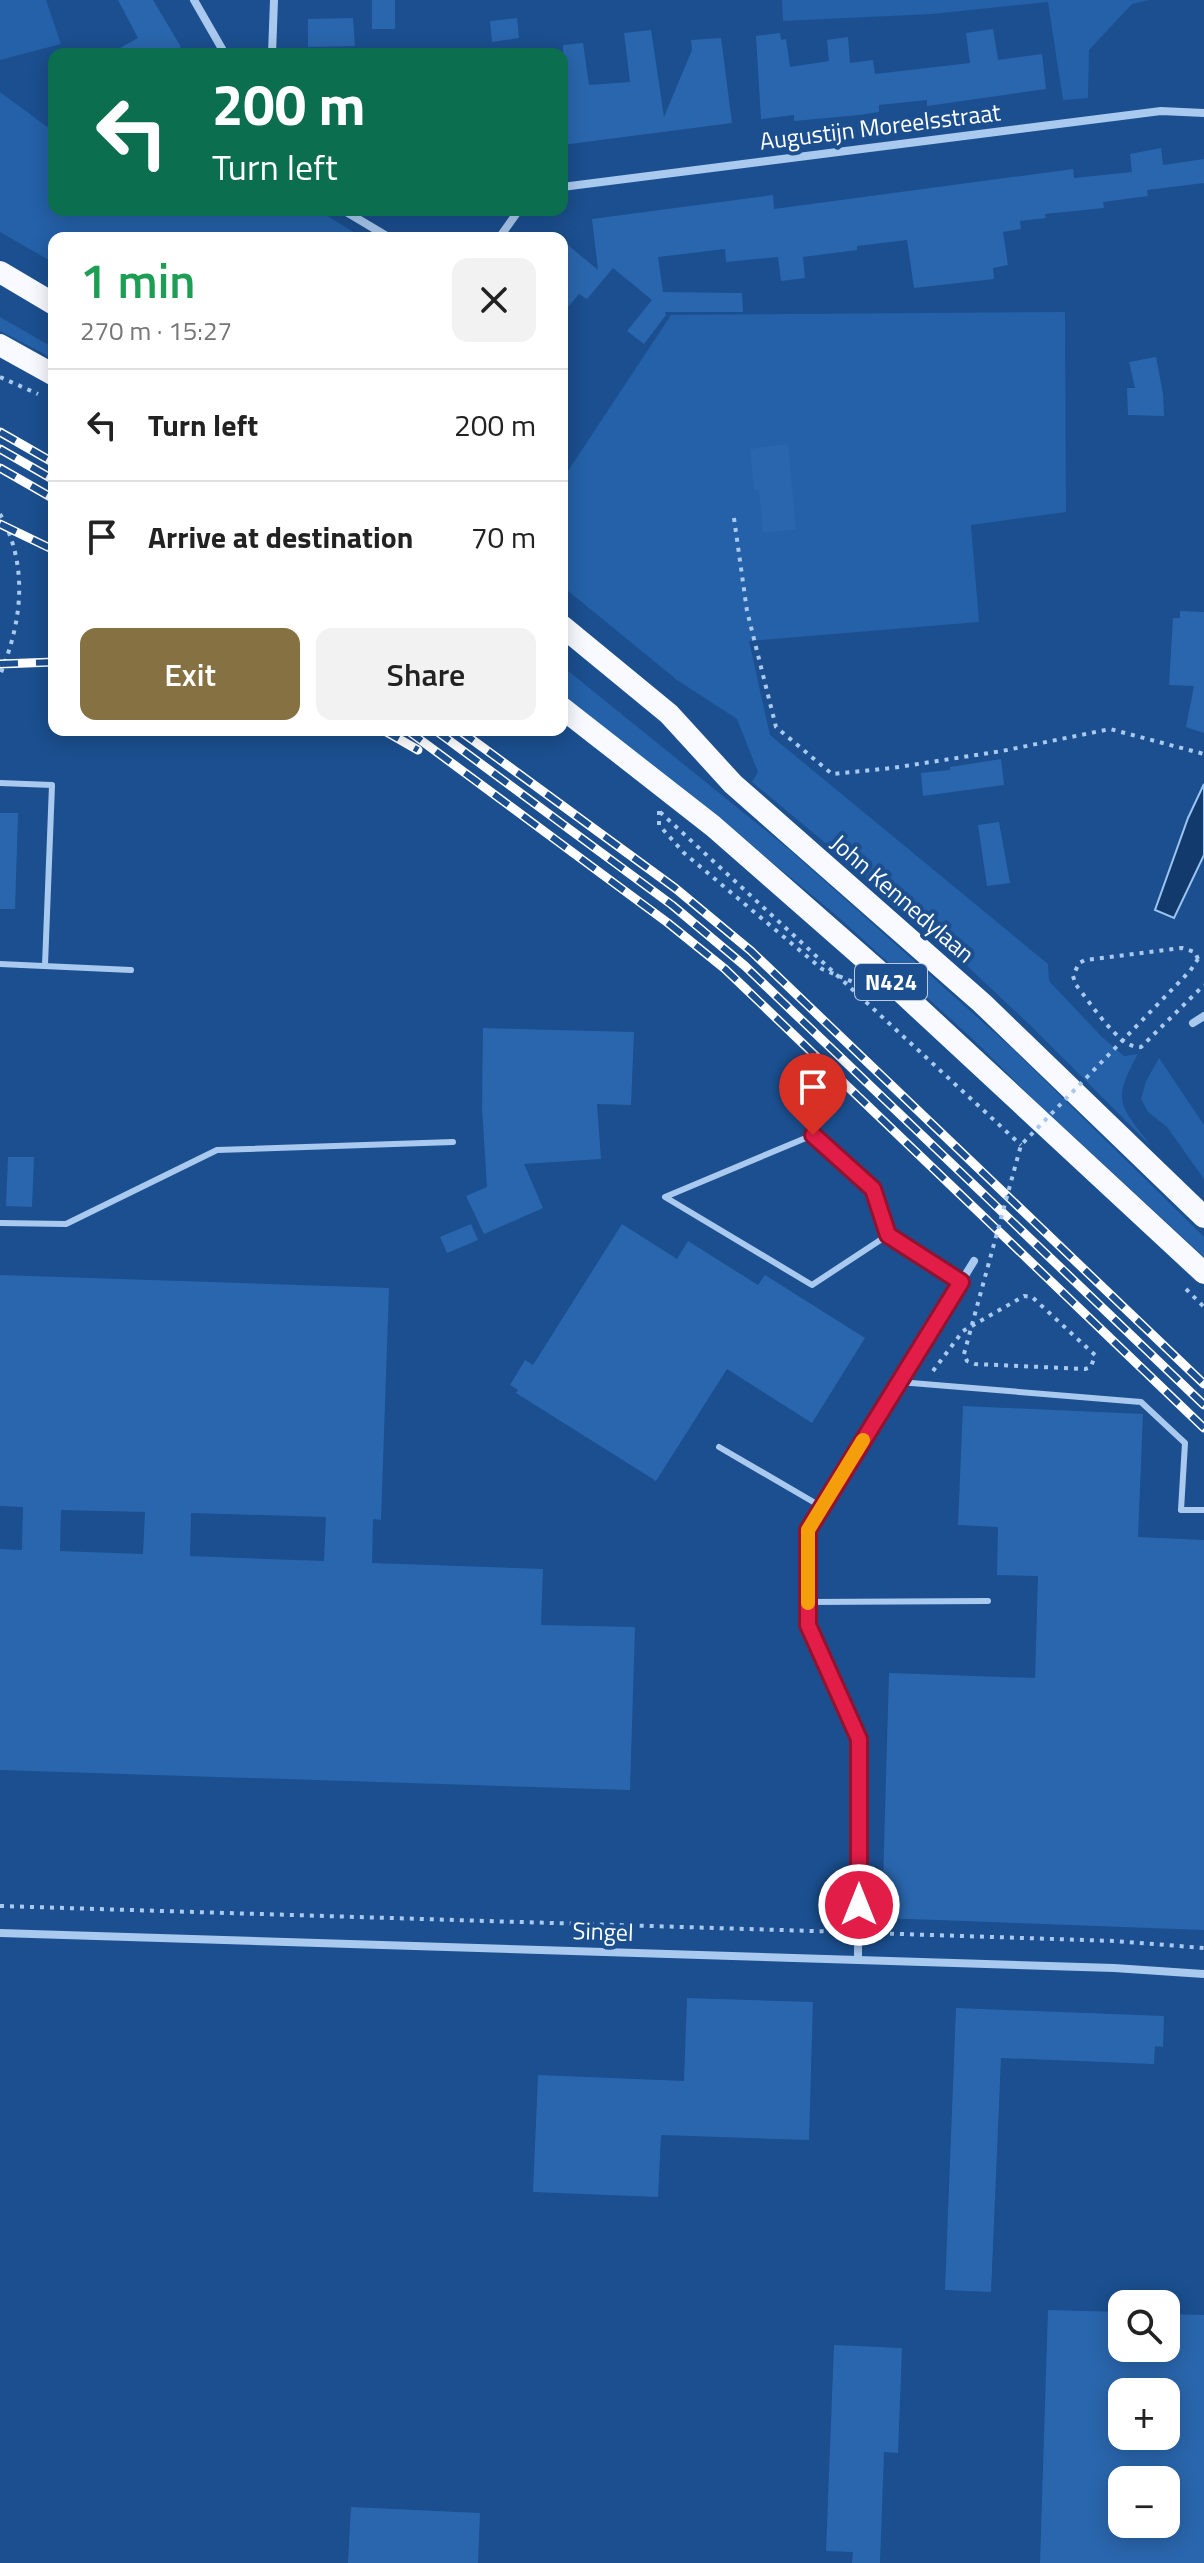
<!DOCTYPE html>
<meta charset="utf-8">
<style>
body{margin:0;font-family:"Titillium Web",sans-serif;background:#f2f2f2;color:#222;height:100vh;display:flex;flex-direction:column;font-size:30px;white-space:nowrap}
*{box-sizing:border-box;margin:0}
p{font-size:26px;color:#767676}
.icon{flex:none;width:44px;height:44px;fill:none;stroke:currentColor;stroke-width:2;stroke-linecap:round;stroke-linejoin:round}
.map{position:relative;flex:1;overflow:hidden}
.panel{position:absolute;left:48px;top:232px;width:520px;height:504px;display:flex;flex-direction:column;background:#fff;border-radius:16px;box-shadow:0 4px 20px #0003}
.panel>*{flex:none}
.top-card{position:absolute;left:48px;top:48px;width:520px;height:168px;border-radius:16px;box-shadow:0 4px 20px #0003;background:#0b6e4f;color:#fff;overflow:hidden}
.controls{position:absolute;left:1108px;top:2290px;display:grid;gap:16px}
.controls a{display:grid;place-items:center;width:72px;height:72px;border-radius:16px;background:#fff;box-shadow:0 4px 20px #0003;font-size:40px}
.pin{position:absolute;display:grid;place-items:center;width:68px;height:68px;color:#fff;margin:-82px -34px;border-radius:50% 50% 50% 0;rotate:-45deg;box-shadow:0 0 8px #0007}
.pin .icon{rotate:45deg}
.me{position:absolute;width:88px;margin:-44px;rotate:0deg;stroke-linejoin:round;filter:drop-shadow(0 0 6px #0008)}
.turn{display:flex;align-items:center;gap:28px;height:168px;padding:0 32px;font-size:36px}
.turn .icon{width:104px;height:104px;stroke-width:2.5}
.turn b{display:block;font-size:56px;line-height:68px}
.round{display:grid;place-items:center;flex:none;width:84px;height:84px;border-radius:16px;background:#f2f2f2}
.headline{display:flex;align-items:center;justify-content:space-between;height:136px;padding:0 32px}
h1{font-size:48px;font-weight:600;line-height:60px;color:#1e9e55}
.button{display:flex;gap:16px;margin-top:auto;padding:16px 32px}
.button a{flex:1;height:92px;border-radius:16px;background:#857141;color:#fff;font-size:32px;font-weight:600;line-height:92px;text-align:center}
.button a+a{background:#f2f2f2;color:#222}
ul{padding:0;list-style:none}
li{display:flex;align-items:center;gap:24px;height:112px;padding:0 32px;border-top:2px solid #e0e0e0}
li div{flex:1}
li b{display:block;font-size:30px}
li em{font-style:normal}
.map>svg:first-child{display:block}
.green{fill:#2461a8}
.water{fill:#123a6d;stroke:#9cc4f0;stroke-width:2}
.building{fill:#2a66ad;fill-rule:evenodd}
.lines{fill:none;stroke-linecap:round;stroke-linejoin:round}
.path{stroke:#a9c9ee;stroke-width:4;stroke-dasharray:4 6;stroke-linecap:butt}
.service{stroke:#a9c9ee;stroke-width:6}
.minor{stroke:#a9c9ee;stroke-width:8}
.trunk{stroke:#f8faff;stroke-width:22}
.rail-casing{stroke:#fff;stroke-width:9}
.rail{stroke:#1b4f8f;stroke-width:6;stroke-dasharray:18;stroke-linecap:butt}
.path-bridge{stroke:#a9c9ee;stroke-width:4;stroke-dasharray:4 6;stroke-linecap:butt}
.route-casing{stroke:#92132f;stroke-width:20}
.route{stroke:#e11d48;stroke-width:14}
.slow{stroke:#f59e0b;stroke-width:14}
.labels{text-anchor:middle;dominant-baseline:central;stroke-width:8;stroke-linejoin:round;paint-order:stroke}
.shield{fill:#1b4f8f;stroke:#bbcadd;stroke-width:2}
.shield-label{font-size:22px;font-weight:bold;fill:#fff}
.street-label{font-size:24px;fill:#fff;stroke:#1b4f8f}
</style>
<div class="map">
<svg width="1204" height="2563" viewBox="0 0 1204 2563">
<rect width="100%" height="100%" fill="#1b4f8f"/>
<g class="green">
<path d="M0,0h46l15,44 -61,16z"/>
<path d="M782,0h367l-17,4 -43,46 -1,48 -25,2 -15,-98 -116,12 -149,7z"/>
<path d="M0,92l54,40v78h104l7,5 10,-5h143l45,28h-309v25l-54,-31z"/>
<path d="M1065,312l1,200 -95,13 8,97 -230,19 21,94 278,229 1,17 53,56 22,19 14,-2c-27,48 -18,51 13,92l-119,-119 -115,-108 -165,-137 6,-10 -21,-53 -60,-39 -115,-94v-106l109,-165z"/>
<path d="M0,317l54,31v11l-54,-28z"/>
<path d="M562,666l229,185 224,200 189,186v20l-169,-156 -60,-60 -139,-126 -109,-90 -165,-129z"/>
<path d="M1159,1058l45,67v54l-37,-52 -19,-15 -7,-13 5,-18z"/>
</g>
<path class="water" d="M1204,784v71l-30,63 -19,-8 33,-92z"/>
<g class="building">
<path d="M118,0h35l28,47 -12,7h-60l29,-16z"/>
<rect x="372" y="0" width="23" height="29"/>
<path d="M353,18l2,28 -47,1v-28z"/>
<path d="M517,18l2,20 -27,4 -2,-21z"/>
<path d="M993,29l5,31 44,-6 4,35 -119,17v-6l-48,5v7l-20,3 -65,6v-6l-33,4 -5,-83 24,-3 1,7 5,-1 4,28 39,-6 -2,-21 21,-3 2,26 23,-3 2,14 95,-11 -4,-30z"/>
<path d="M651,30l13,87 28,-67 -1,-10 30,-2 11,85 -170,22 1,-100 20,-2 6,42 41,-3 -6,-49z"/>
<path d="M1161,148l2,17 41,-6v24l-57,7 1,6 -45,6 1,6 -59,6 1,4 -26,3 1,8 -18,3 5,33 -15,3 1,11 -80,9 -7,-48 -50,6v4l-54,7 2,21 -24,3 -3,-24 -52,5 -1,-13 -67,8 5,35 79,1 1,19h-78l1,3 -22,29 -17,-13 25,-31 -39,-32 -26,31 -8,-5 -17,20v-74l36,30 -6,-51 181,-24 1,14 299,-40 1,9 58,-6 -2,-18z"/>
<path d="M1156,357l7,37 1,22 -36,-1 -1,-27h8l-6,-26z"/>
<path d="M788,444l8,85 -33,4 -4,-43h-5l-4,-41z"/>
<path d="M1180,611l24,1v121l-18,-6 8,-41 -25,-1 4,-67h7z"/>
<path d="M1001,759l3,26 -81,11 -2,-23 29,-3v-3z"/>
<path d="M0,813h18l-3,96h-15z"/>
<path d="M999,822l11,61 -23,3 -9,-61z"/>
<path d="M483,1028l151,4 -3,73 -34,-1 4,55 -77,5 19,44 -59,26 -18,-38 21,-9 -5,-79z"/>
<path d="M8,1157h26l-2,50 -26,-1z"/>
<path d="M471,1224l7,16 -31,13 -7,-16z"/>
<path d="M622,1224l55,35 11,-18 70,44 7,-10 100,63 -53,85 -85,-54 -71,112 -140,-88 2,-3 -8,-5 15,-25 8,5z"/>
<path d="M0,1275l389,13 -8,232 -8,-1 -1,44 171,6 -2,56 94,2 -5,163 -630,-20v-221l22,1 1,-43 -23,-1zM61,1510l84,2 -2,42 -83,-3zM191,1513l135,4 -2,44 -134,-5z"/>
<path d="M963,1406l180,8 -5,123 66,3v390l-322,-12 7,-245 146,5 3,-102 -41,-1 1,-48 -40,-2z"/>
<path d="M687,1998l126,4 -4,138 -148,-5 -3,62 -125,-5 5,-117 146,6z"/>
<path d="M956,2008l208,8 -1,31 -8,-1 -1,18 -153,-6 -10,234 -46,-2z"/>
<path d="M1048,2310l74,2v36h44v-34l38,1v248h-164zM1122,2392h44v44h-44zM1122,2480h44v44h-44z"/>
<path d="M834,2345l68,3 -4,105 -14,-1 -4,111h-28l1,-11 -27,-1z"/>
<path d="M351,2507l129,6 -2,50h-130z"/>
</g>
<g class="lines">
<g class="path">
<path d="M0,377l38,17"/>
<path d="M0,514c29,52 22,108 0,161"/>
<path d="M734,518l13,93 29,116 56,47 60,-6 110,-17 108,-22 94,25"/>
<path d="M659,811v14l25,28 138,116 36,15"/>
<path d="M1198,959l-3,-7 -13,-4 -97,12 -6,3 -6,13 3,9c14,17 44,65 65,62l63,-62"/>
<path d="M1186,1289l18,18"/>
<path d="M933,1371l30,-40 61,-35 8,1 63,58 -4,12 -6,2 -110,-5 -8,-3 -3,-7"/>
<path d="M0,1906l845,26"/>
<path d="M870,1933l245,8 89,7"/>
</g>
<g class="service">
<path d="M0,783l52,2 -7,180"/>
<path d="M0,964l131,6"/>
<path d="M0,1223l66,1 151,-74 236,-8"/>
<path d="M888,1235l-15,-46 -60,-54 -148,62 147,88 76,-50 73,47"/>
<path d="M899,1382l242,20 44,41 -4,67h23"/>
<path d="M719,1447l103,60"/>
<path d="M808,1602l180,-1"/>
</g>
<g class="minor">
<path d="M194,0l31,54"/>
<path d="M272,54l2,-54"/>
<path d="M562,187l599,-76 43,2"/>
<path d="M343,210l47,28"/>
<path d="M499,238l20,-28"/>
<path d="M1193,1023l11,-7"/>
<path d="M0,1933l1114,35 90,6"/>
<path d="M858,1959l1,-220 -51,-114v-95l166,-269"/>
</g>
<g class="trunk">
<path d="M0,272l54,32"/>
<path d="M0,345l54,30"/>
<path d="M562,626l107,88 64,70 249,219 222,214"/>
<path d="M562,708l151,118 170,149 321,298"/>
</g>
<g class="rail-casing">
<g id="rail">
<path d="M0,432l54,31"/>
<path d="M0,449l54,31"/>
<path d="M0,468l54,31"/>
<path d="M0,524l54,26"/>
<path d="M0,664l54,-2"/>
<path d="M383,730l35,20"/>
<path d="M407,730l261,193 57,46 479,459"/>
<path d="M435,730l237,175 73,61 459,439"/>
<path d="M459,730l216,158 76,63 453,433"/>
</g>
</g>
<use href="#rail" class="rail"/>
<g class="path-bridge">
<path d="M660,812l361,333"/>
<path d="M964,1354l57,-209 169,-174 8,-12"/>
</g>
</g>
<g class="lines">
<g class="route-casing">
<path id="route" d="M813,1135l60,54 15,46 73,47 -153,248v95l51,114v166"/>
</g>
<use href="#route" class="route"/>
<path class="slow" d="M808,1603v-73l55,-90"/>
</g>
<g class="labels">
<rect class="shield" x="855" y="964" width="72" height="36" rx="6"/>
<g class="shield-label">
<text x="891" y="982">N424</text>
</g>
<g class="street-label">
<text transform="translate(880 126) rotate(-7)">Augustijn Moreelsstraat</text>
<text transform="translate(903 898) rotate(41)">John Kennedylaan</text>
<text transform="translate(603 1931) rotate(2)">Singel</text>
</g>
</g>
</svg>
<div class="controls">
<a><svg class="icon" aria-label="search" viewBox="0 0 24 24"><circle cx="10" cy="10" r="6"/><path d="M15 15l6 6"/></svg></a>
<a>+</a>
<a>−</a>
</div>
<div class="pin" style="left:813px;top:1135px;background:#d93025"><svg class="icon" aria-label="arrive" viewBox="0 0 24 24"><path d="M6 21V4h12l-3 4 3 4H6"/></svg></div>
<svg class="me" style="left:859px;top:1905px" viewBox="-20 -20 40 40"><circle r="17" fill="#e11d48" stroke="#fff" stroke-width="3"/><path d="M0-11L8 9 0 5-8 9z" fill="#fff"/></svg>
<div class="top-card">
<div class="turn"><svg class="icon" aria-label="left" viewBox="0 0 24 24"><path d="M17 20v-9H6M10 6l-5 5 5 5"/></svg><div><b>200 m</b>Turn left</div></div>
</div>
<section class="panel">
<div class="headline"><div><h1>1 min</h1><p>270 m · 15:27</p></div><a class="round"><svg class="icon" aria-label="close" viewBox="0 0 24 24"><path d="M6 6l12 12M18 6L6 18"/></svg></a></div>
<ul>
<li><svg class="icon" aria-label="left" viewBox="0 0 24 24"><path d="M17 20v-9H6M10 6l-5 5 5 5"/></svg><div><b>Turn left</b></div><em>200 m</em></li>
<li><svg class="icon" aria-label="arrive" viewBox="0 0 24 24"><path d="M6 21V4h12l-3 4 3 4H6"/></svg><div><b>Arrive at destination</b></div><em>70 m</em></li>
</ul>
<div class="button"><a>Exit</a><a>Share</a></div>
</section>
</div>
